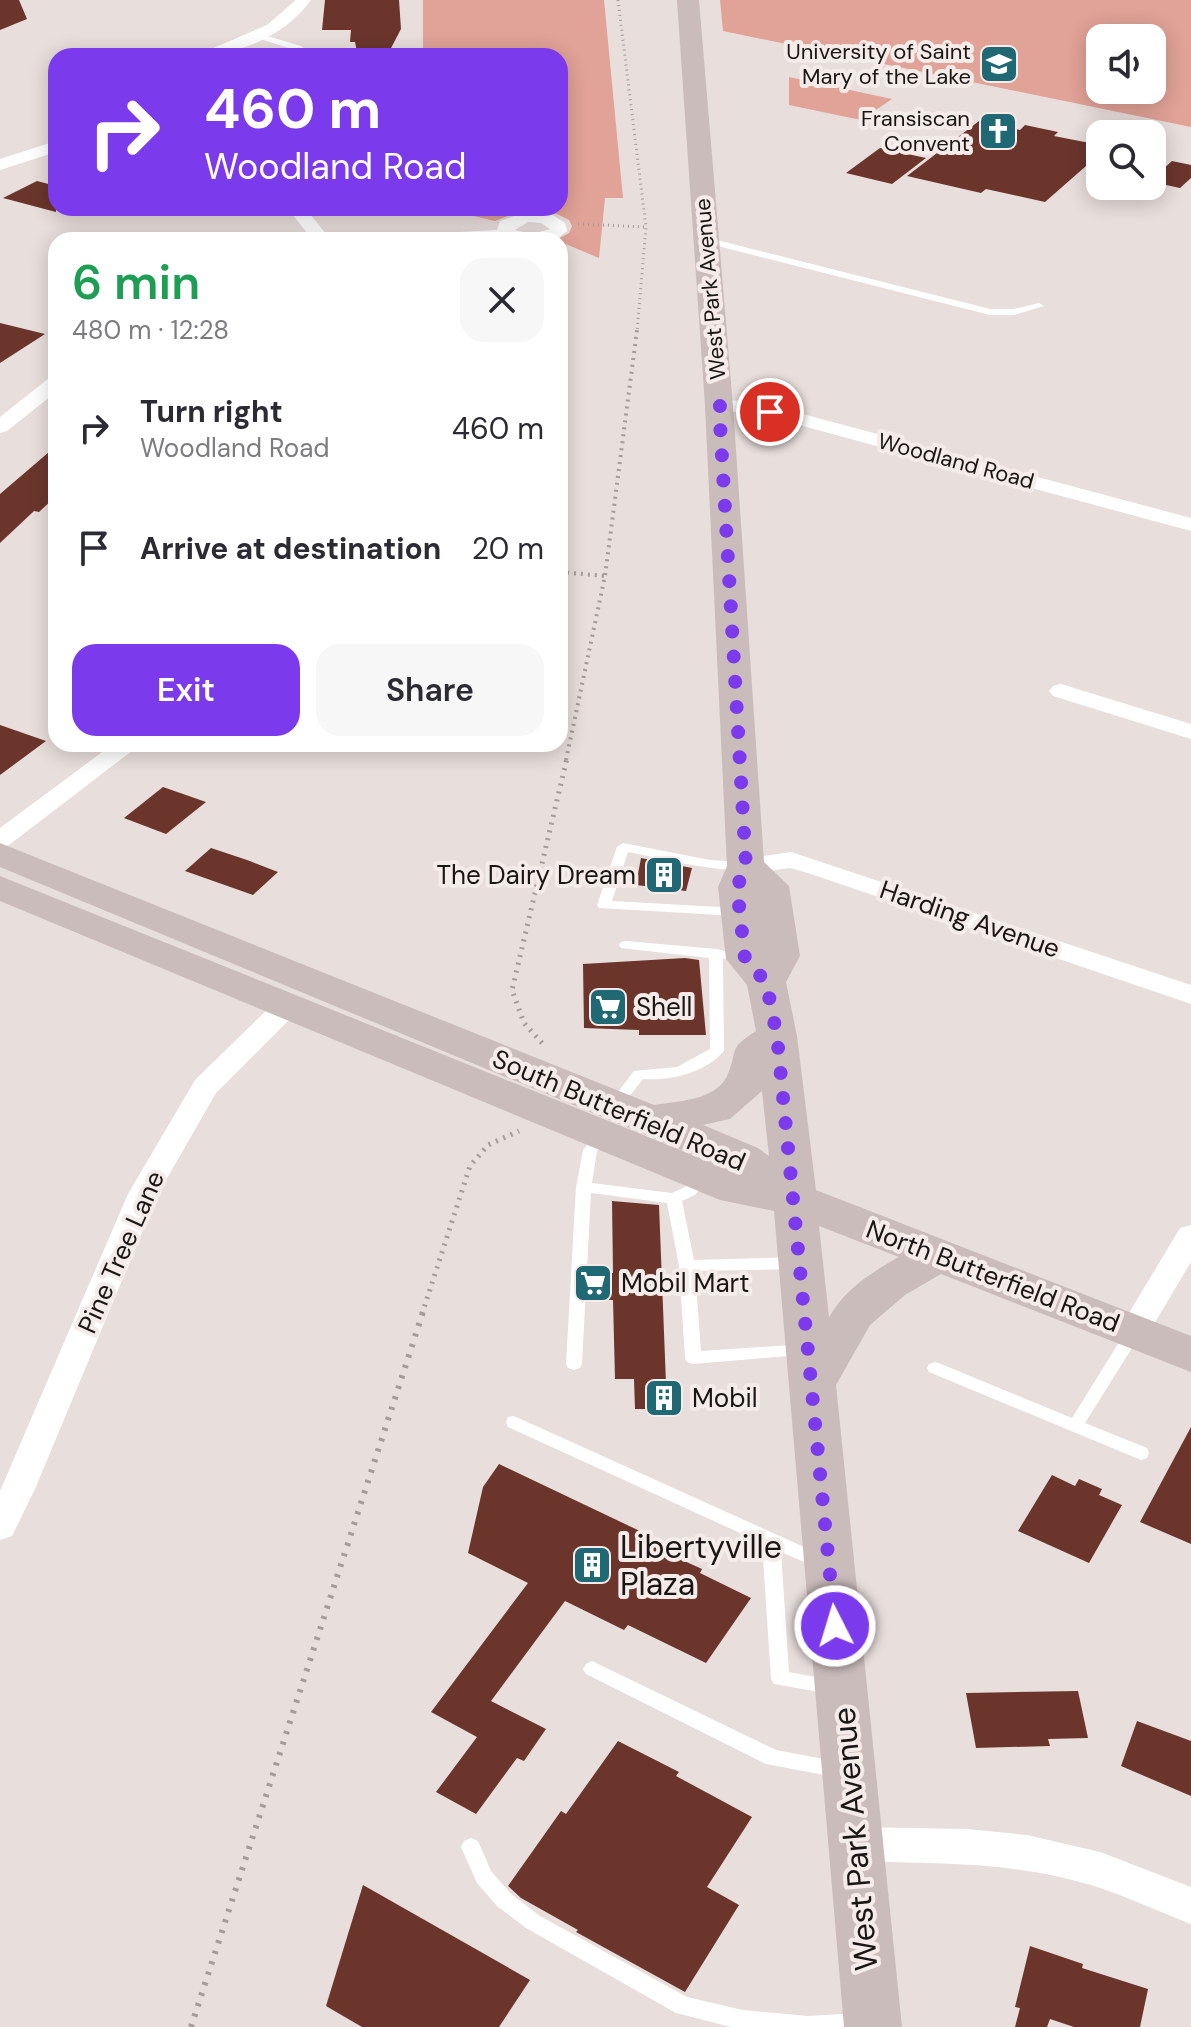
<!DOCTYPE html>
<meta charset="utf-8">
<style>
body{margin:0;font-family:"DM Sans",sans-serif;background:#f7f7f7;color:#2b2b33;height:100vh;display:flex;flex-direction:column;font-size:30px;white-space:nowrap}
*{box-sizing:border-box;margin:0}
p{font-size:26px;color:#7c7c81}
.icon{flex:none;width:44px;height:44px;fill:none;stroke:currentColor;stroke-width:2;stroke-linecap:round;stroke-linejoin:round}
.map{position:relative;flex:1;overflow:hidden}
.side{position:absolute;left:48px;top:232px;width:520px;height:520px;display:flex;flex-direction:column;background:#fff;border-radius:24px;box-shadow:0 4px 20px #0003}
.side>*{flex:none}
.top-card{position:absolute;left:48px;top:48px;width:520px;height:168px;border-radius:24px;box-shadow:0 4px 20px #0003;background:#7c3aed;color:#fff;overflow:hidden}
.controls{position:absolute;left:1086px;top:24px;display:grid;gap:16px}
.controls a{display:grid;place-items:center;width:80px;height:80px;border-radius:16px;background:#fff;box-shadow:0 4px 20px #0003;font-size:40px}
.pin{position:absolute;display:grid;place-items:center;width:68px;height:68px;color:#fff;margin:-34px;border:4px solid #fff;border-radius:50%;box-shadow:0 2px 8px #0007}
.me{position:absolute;width:88px;margin:-44px;rotate:355deg;stroke-linejoin:round;filter:drop-shadow(0 0 6px #0008)}
.turn{display:flex;align-items:center;gap:28px;height:168px;padding:0 24px;font-size:36px}
.turn .icon{width:104px;height:104px;stroke-width:2.5}
.turn b{display:block;font-size:56px;line-height:68px}
.round{display:grid;place-items:center;flex:none;width:84px;height:84px;border-radius:24px;background:#f7f7f7}
.headline{display:flex;align-items:center;justify-content:space-between;height:136px;padding:0 24px}
h1{font-size:48px;font-weight:600;line-height:60px;color:#1e9e55}
.action{display:flex;gap:16px;margin-top:auto;padding:16px 24px}
.action a{flex:1;height:92px;border-radius:24px;background:#7c3aed;color:#fff;font-size:32px;font-weight:600;line-height:92px;text-align:center}
.action a+a{background:#f7f7f7;color:#2b2b33}
ul{padding:0;list-style:none}
li{display:flex;align-items:center;gap:24px;height:120px;padding:0 24px}
li div{flex:1}
li b{display:block;font-size:30px}
li em{font-style:normal}
.map>svg:first-child{display:block}
.green{fill:#e1a297;fill-rule:evenodd}
.building{fill:#6b352c}
.lines{fill:none;stroke-linecap:round;stroke-linejoin:round}
.path-far3{stroke:#a49c9b;stroke-width:3;stroke-dasharray:1 4;stroke-linecap:butt}
.path-far2{stroke:#a49c9b;stroke-width:4;stroke-dasharray:2 5;stroke-linecap:butt}
.path-far1{stroke:#a49c9b;stroke-width:5;stroke-dasharray:2 6;stroke-linecap:butt}
.path{stroke:#a49c9b;stroke-width:6;stroke-dasharray:3 8;stroke-linecap:butt}
.lane{fill:#fff;fill-rule:evenodd}
.street{fill:#fff;fill-rule:evenodd}
.secondary{fill:#cabcba;fill-rule:evenodd}
.route{stroke:#7c3aed;stroke-width:14;stroke-dasharray:0 25.2}
.labels{text-anchor:middle;dominant-baseline:central;stroke-width:8;stroke-linejoin:round;paint-order:stroke}
.far-poi-label{font-size:22px;fill:#191615;stroke:#f5ebe9;text-anchor:end}
.far-street-label{font-size:22px;fill:#191615;stroke:#f5ebe9}
.poi-label{font-size:26px;fill:#191615;stroke:#f5ebe9;text-anchor:start}
.street-label{font-size:26px;fill:#191615;stroke:#f5ebe9}
.near-poi-label{font-size:32px;fill:#191615;stroke:#f5ebe9;text-anchor:start}
.near-street-label{font-size:32px;fill:#191615;stroke:#f5ebe9}
</style>
<div class="map">
<svg width="1191" height="2027" viewBox="0 0 1191 2027">
<rect width="100%" height="100%" fill="#e8dedc"/>
<g class="green">
<path d="M423,0h181l19,198h-18l-6,60 -43,-18 13,-7 3,-7 -3,-6 -12,-6 -16,-4 -20,1 -26,10 -56,-13h121v-152h-137z"/>
<path d="M720,0h471v127l-468,-96zM1152,38v52h-52v-52z"/>
<path d="M789,77l103,22 -31,21 -72,-15z"/>
</g>
<g class="building">
<path d="M0,0h19l8,19 -27,11z"/>
<path d="M325,0h74l2,29 -11,21 -33,2 -2,-10h-5l1,-12h-29z"/>
<path d="M979,121l41,9 5,-5 33,7 -4,4 46,9v24l-14,-3 -41,36 -59,-13 -5,4 -74,-17z"/>
<path d="M880,148l46,10 -34,26 -46,-11z"/>
<path d="M1172,161l19,4v13l-11,10 -28,-6v-3z"/>
<path d="M37,181l19,5v26l-53,-14z"/>
<path d="M0,323l45,11 -45,29z"/>
<path d="M56,446v50l-17,16 -5,-1 -34,32v-49z"/>
<path d="M0,725l46,16 -46,34z"/>
<path d="M163,787l43,15 -40,32 -42,-16z"/>
<path d="M211,848l36,12 31,12 -25,23 -68,-24z"/>
<path d="M641,858l51,10 -6,23 -50,-6z"/>
<path d="M685,958l14,2 7,75h-67v-5l-55,-2 -1,-64z"/>
<path d="M612,1201l47,4 8,204h-32l-1,-30h-19l-2,-79h-21v-27h21z"/>
<path d="M1191,1427v117l-51,-22z"/>
<path d="M499,1464l187,89 -4,7 20,9 -2,4 51,25 -45,65 -78,-38 -4,5 -59,-29 -74,100 55,28 -22,32 -7,-3 -41,56 -40,-22 41,-55 -46,-25 97,-129 -60,-30 15,-66z"/>
<path d="M1052,1475l23,11 4,-7 23,10 -3,6 23,10 -33,58 -71,-32z"/>
<path d="M1078,1691l10,47 -40,1 2,7 -74,2 -10,-55z"/>
<path d="M1137,1721l54,20v55l-70,-30z"/>
<path d="M618,1741l61,31 -3,4 76,41 -45,70 32,18 -54,87 -109,-60 2,-2 -57,-32 -13,-12 53,-75 5,3z"/>
<path d="M363,1885l167,95 -31,47h-137l-36,-21z"/>
<path d="M1030,1946l53,18 -1,4 66,21 -8,38h-66l-24,-8 -3,8h-32l5,-19 -5,-1z"/>
</g>
<g class="lines">
<g class="path-far3">
<path d="M618,0l28,227 -9,105"/>
<path d="M578,224l68,3"/>
</g>
<g class="path-far2">
<path d="M560,572l45,4"/>
<path d="M566,760l39,-184 32,-246"/>
</g>
<g class="path-far1">
<path d="M542,1043l-18,-20 -12,-33 55,-232"/>
<path d="M422,1314l48,-148 18,-21 31,-14"/>
</g>
<path class="path" d="M191,2027l232,-715"/>
<g class="lane">
<path d="M257,33l44,13 12,10h-9l-9,-6 -41,-13v-4z"/>
<path d="M219,48l24,6 1,2h-12l-16,-4v-4z"/>
<path d="M705,237l285,72h24l25,-6 5,3 -30,9h-24l-288,-73 -1,-2z"/>
<path d="M623,843l87,17 35,2 7,4c-17,12 -101,-10 -124,-14l-16,49 126,7 7,4 -7,4 -139,-8 -2,-3 20,-58z"/>
<path d="M626,941l90,8 14,3 2,3 -2,3 -7,1 1,92c-19,22 -53,30 -81,28l-23,29 -5,2 -7,-5 26,-34 43,-4 33,-18 -1,-91 -88,-10 -2,-3 2,-3z"/>
<path d="M603,1130l7,5 -13,16 -5,32 80,10 13,-6 12,-15h10l3,4 -15,19 -13,6 12,59 104,-3 6,2 2,4 -2,4 -6,2 -103,2 6,80 104,-7 6,2 2,4 -2,4 -118,10 -6,-2 -2,-4 -6,-92 -12,-63 -76,-10 -9,171 -2,4 -6,2 -6,-2 -2,-4 10,-177 7,-37 15,-19z"/>
<path d="M1134,1326l6,2 2,4 -57,91 62,25 2,5 -2,5 -6,2 -212,-88 -2,-4 2,-4 6,-2 6,2 131,54 56,-90z"/>
<path d="M514,1416l310,140 3,5 -3,5 -6,2 -37,-16 8,120 48,9 3,5 -3,5 -6,3 -57,-10 -3,-5 -9,-136 -254,-116 -2,-5 2,-5z"/>
<path d="M592,1661l184,89 64,12 7,2 2,6 -2,6 -7,2 -74,-14 -180,-90 -3,-5 3,-5z"/>
<path d="M471,1838l7,3 13,30 20,23 29,22 147,81 56,13 65,6 52,-3 7,3 3,7 -1,4h-138l-55,-14 -150,-85 -29,-22 -20,-23 -16,-36 3,-6z"/>
</g>
<g class="street">
<path d="M296,0h15c-25,35 -73,56 -116,56l72,-31z"/>
<path d="M56,141v11l-56,18v-11z"/>
<path d="M287,208h18l26,32h-18z"/>
<path d="M526,212l25,2 14,9 2,8 -11,9h-160l9,-5 92,-5 3,-9zM528,222l13,1 9,6 -18,5 -17,-4z"/>
<path d="M56,376v16l-49,39 -7,2v-16l49,-39z"/>
<path d="M719,400l29,1 51,12 392,105v13l-403,-109 -40,-9 -36,-3 -3,-4z"/>
<path d="M1061,684l130,40v15l-138,-43 -4,-5 4,-5z"/>
<path d="M113,744h28l-132,101 -9,3v-20z"/>
<path d="M791,852l400,133v19l-380,-130 -21,-6 -44,6 -9,-2 -4,-6 4,-6z"/>
<path d="M286,998l10,3 4,6 -4,6 -80,80 -58,101 -123,295 -23,47 -12,4v-49l128,-297 67,-114 81,-79z"/>
<path d="M1191,1225v37l-46,77 -11,4 -11,-4 -5,-8 5,-8 57,-95z"/>
<path d="M856,1827l111,2 60,6 73,17 91,35v37c-39,-15 -75,-33 -115,-43 -73,-20 -145,-17 -220,-20l-14,-5 -5,-12 5,-12z"/>
</g>
<path class="secondary" d="M677,0h22l34,406 31,456 25,24 11,70 -14,26 11,54 19,154 375,146v36l-250,-98 -36,21 -35,30 -34,60 66,642h-58l-70,-816 -54,-11 -720,-299v-25l730,294 -730,-303v-24l654,262c23,-4 61,-4 73,-29 12,-26 -1,-26 29,-45l-9,-46 -21,-26 -8,-72 9,-21 -22,-460zM762,1091l7,65 -11,-8 -55,-23 27,-6zM819,1226l80,31c-27,15 -54,32 -70,60z"/>
</g>
<g class="lines">
<path class="route" d="M770,412l-51,-6 27,460 -9,21 8,72 21,23 11,54 58,590"/>
</g>
<defs>
<g id="university-square" transform="scale(2)"><rect x="-9" y="-9" width="18" height="18" rx="4" fill="#1f6874" stroke="#f5ebe9"/><path d="M0-5L7-2L0 1L-7-2ZM-4 1L0 2.5L4 1V4Q0 6-4 4Z" fill="#fff"/></g>
<g id="church-square" transform="scale(2)"><rect x="-9" y="-9" width="18" height="18" rx="4" fill="#1f6874" stroke="#f5ebe9"/><path d="M-1.2-6h2.4v3.5h3.3v2.4h-3.3V6h-2.4V-.1h-3.3v-2.4h3.3Z" fill="#fff"/></g>
<g id="building-square" transform="scale(2)"><rect x="-9" y="-9" width="18" height="18" rx="4" fill="#1f6874" stroke="#f5ebe9"/><path d="M-4-6H4V6H1V3H-1V6H-4ZM-2.5-4.3h1.7v1.8h-1.7ZM.8-4.3h1.7v1.8H.8ZM-2.5-1h1.7V.8h-1.7ZM.8-1h1.7V.8H.8Z" fill="#fff"/></g>
<g id="supermarket-square" transform="scale(2)"><rect x="-9" y="-9" width="18" height="18" rx="4" fill="#1f6874" stroke="#f5ebe9"/><path d="M-6-5.5h2.5l.6 2H6L4.5 2H-2.5L-4.4-4H-6ZM-1.5 3.2a1.3 1.3 0 1 0 .1 0ZM3 3.2a1.3 1.3 0 1 0 .1 0Z" fill="#fff"/></g>
</defs>
<g fill-rule="evenodd">
<use href="#university-square" x="999" y="64"/>
<use href="#church-square" x="998" y="131"/>
<use href="#building-square" x="664" y="875"/>
<use href="#supermarket-square" x="608" y="1007"/>
<use href="#supermarket-square" x="593" y="1283"/>
<use href="#building-square" x="664" y="1398"/>
<use href="#building-square" x="592" y="1565"/>
</g>
<g class="labels">
<g class="far-poi-label">
<text x="971" y="51">University of Saint<tspan x="971" dy="25">Mary of the Lake</tspan></text>
<text x="970" y="118">Fransiscan<tspan x="970" dy="25">Convent</tspan></text>
</g>
<g class="far-street-label">
<text transform="translate(710 289) rotate(-95)">West Park Avenue</text>
<text transform="translate(956 461) rotate(15)">Woodland Road</text>
</g>
<g class="poi-label">
<text x="636" y="875" text-anchor="end">The Dairy Dream</text>
<text x="636" y="1007">Shell</text>
<text x="621" y="1283">Mobil Mart</text>
<text x="692" y="1398">Mobil</text>
</g>
<g class="street-label">
<text transform="translate(970 919) rotate(19)">Harding Avenue</text>
<text transform="translate(619 1110) rotate(23)">South Butterfield Road</text>
<text transform="translate(121 1252) rotate(-66)">Pine Tree Lane</text>
<text transform="translate(993 1276) rotate(21)">North Butterfield Road</text>
</g>
<g class="near-poi-label">
<text x="620" y="1547">Libertyville<tspan x="620" dy="37">Plaza</tspan></text>
</g>
<g class="near-street-label">
<text transform="translate(855 1839) rotate(-95)">West Park Avenue</text>
</g>
</g>
</svg>
<div class="controls">
<a><svg class="icon" aria-label="sound" viewBox="0 0 24 24"><path d="M4 9h4l5-4v14l-5-4H4zM17 9q2 3 0 6"/></svg></a>
<a><svg class="icon" aria-label="search" viewBox="0 0 24 24"><circle cx="10" cy="10" r="6"/><path d="M15 15l6 6"/></svg></a>
</div>
<div class="pin" style="left:770px;top:412px;background:#d93025"><svg class="icon" aria-label="arrive" viewBox="0 0 24 24"><path d="M6 21V4h12l-3 4 3 4H6"/></svg></div>
<svg class="me" style="left:835px;top:1626px" viewBox="-20 -20 40 40"><circle r="17" fill="#7c3aed" stroke="#fff" stroke-width="3"/><path d="M0-11L8 9 0 5-8 9z" fill="#fff"/></svg>
<div class="top-card">
<div class="turn"><svg class="icon" aria-label="right" viewBox="0 0 24 24"><path d="M7 20v-9h11M14 6l5 5-5 5"/></svg><div><b>460 m</b>Woodland Road</div></div>
</div>
<section class="side">
<div class="headline"><div><h1>6 min</h1><p>480 m · 12:28</p></div><a class="round"><svg class="icon" aria-label="close" viewBox="0 0 24 24"><path d="M6 6l12 12M18 6L6 18"/></svg></a></div>
<ul>
<li><svg class="icon" aria-label="right" viewBox="0 0 24 24"><path d="M7 20v-9h11M14 6l5 5-5 5"/></svg><div><b>Turn right</b><p>Woodland Road</p></div><em>460 m</em></li>
<li><svg class="icon" aria-label="arrive" viewBox="0 0 24 24"><path d="M6 21V4h12l-3 4 3 4H6"/></svg><div><b>Arrive at destination</b></div><em>20 m</em></li>
</ul>
<div class="action"><a>Exit</a><a>Share</a></div>
</section>
</div>
